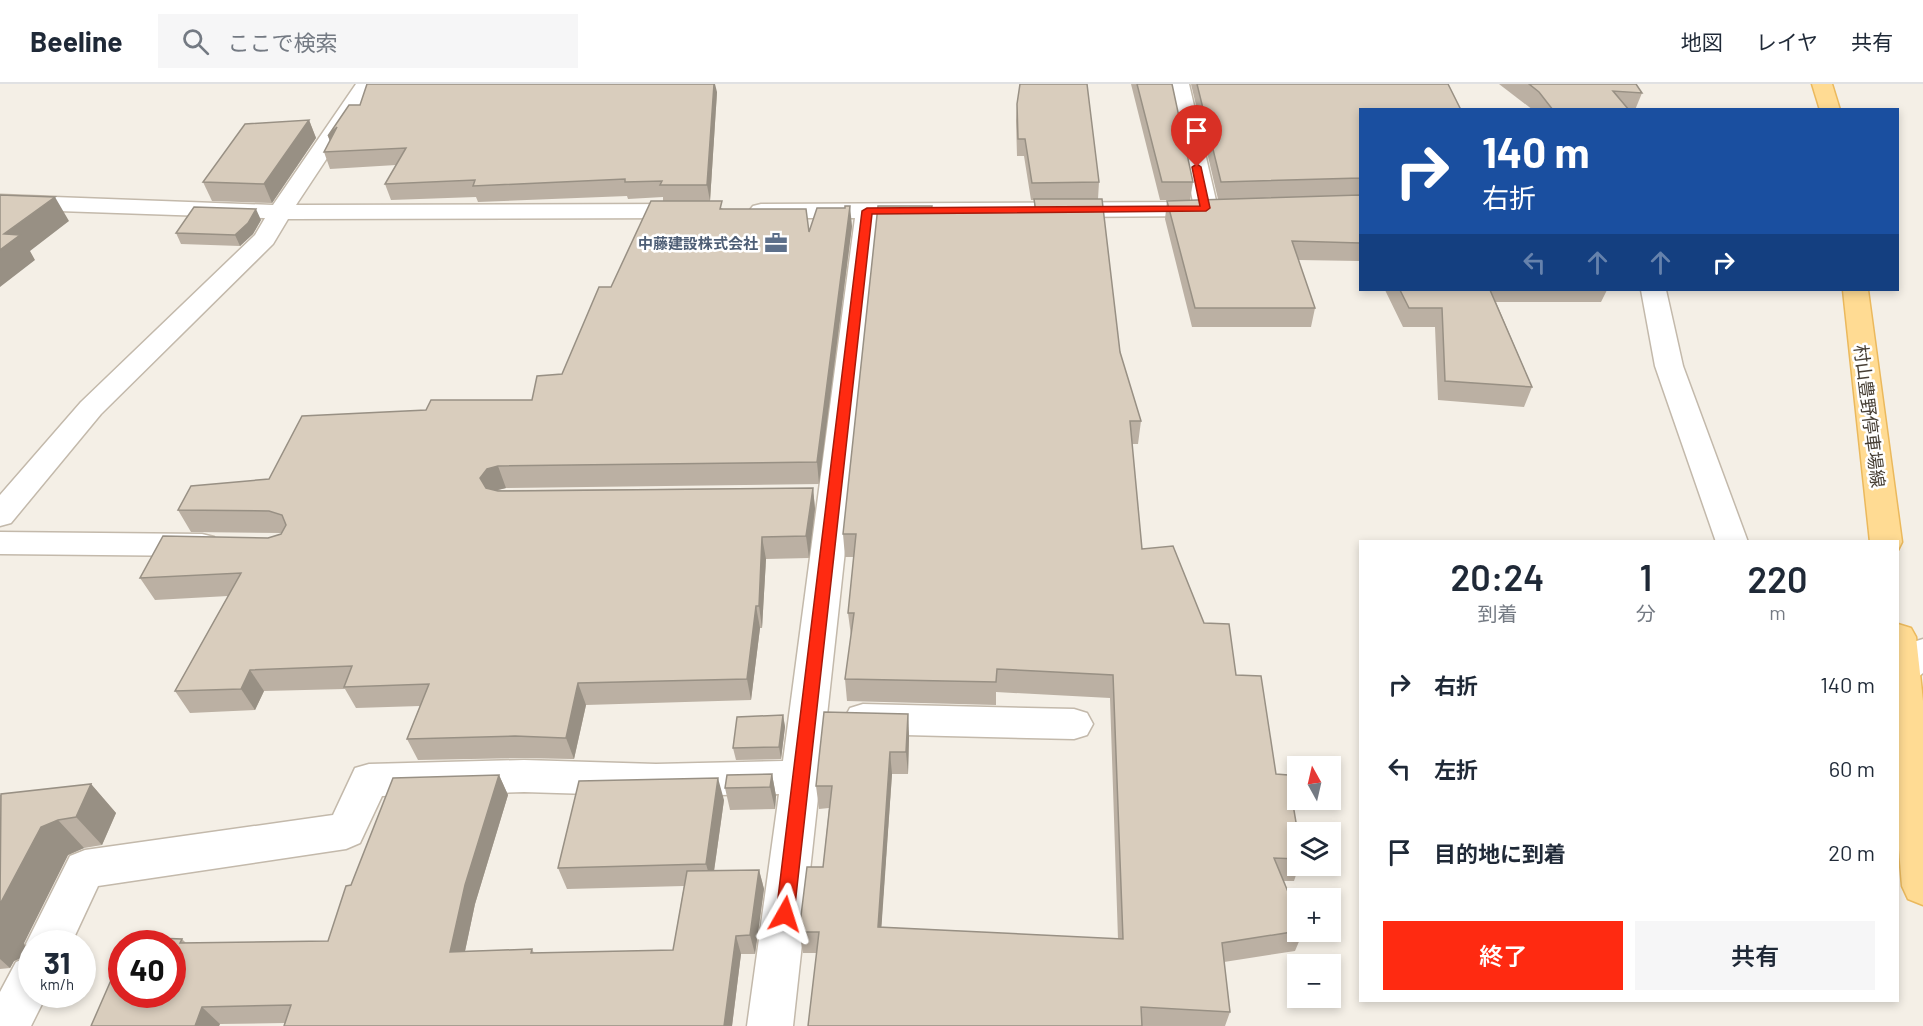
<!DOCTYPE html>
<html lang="ja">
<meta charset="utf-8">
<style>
body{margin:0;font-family:Barlow,"Noto Sans JP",sans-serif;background:#f6f6f7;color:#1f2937;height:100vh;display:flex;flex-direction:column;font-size:22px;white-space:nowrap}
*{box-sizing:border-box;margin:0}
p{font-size:20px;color:#747a83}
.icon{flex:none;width:33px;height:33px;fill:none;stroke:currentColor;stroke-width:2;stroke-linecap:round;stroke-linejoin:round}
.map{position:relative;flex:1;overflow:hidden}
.details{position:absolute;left:1359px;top:456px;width:540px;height:462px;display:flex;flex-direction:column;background:#fff;border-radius:0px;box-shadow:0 3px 9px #0003}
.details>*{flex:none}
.banner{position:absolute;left:1359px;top:24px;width:540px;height:183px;border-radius:0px;box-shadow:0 3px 9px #0003;background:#1a4fa0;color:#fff;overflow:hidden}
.needle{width:39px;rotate:352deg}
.tools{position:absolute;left:1287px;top:672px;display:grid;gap:12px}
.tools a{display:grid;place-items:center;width:54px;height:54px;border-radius:0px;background:#fff;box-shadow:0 3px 9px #0003;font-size:30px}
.speed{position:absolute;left:18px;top:846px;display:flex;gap:12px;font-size:30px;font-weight:700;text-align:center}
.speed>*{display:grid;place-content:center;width:78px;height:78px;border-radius:50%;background:#fff;box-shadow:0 3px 9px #0003;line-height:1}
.speed small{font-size:15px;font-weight:400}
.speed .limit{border:9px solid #d22;background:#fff;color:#111}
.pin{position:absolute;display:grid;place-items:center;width:51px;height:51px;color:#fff;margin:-62px -26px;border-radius:50% 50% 50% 0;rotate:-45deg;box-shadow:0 0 6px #0007}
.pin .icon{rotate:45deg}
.me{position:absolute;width:66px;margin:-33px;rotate:6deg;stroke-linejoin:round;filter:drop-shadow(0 0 4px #0008)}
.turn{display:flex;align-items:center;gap:21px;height:126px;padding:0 24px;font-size:27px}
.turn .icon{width:78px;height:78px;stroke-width:2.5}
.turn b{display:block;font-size:42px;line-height:51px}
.lanes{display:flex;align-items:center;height:57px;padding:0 24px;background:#0003;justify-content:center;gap:30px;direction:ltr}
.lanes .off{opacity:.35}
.eta{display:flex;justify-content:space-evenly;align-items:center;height:102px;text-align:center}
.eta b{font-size:36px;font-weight:600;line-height:42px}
.button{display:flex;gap:12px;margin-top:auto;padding:12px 24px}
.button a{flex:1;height:69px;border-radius:0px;background:#ff2a11;color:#fff;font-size:24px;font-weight:600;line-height:69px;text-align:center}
.button a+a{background:#f6f6f7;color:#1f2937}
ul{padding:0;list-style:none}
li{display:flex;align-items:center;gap:18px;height:84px;padding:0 24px}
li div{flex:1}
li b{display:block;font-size:22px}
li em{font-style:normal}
header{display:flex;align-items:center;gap:36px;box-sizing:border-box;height:84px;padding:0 30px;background:#fff;border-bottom:2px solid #e0e1e3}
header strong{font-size:28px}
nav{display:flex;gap:33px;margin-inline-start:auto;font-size:21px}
.search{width:420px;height:54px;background:#f6f6f7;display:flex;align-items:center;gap:15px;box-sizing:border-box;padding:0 21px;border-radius:0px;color:#747a83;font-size:22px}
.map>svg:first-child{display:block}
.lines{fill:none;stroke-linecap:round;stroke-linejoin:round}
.minor-casing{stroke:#c3b9ab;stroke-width:3}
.major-casing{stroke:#ebb95d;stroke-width:3}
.minor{fill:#fff;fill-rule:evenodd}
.major{fill:#ffdb93;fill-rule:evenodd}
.wall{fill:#bbb0a3}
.shaded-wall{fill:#989084}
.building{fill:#d9cdbd;stroke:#989084;stroke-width:1.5}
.route{fill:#ff2a11;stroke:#a61b0b;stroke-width:1.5}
.labels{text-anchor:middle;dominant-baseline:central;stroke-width:5;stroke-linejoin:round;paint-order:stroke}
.far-service-label{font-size:15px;font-weight:bold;fill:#4e5e75;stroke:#fff;text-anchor:end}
.street-label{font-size:18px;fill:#473f35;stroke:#fff}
</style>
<header>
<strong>Beeline</strong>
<div class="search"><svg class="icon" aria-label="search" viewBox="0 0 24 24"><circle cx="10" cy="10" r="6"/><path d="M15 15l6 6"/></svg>ここで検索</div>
<nav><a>地図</a><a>レイヤ</a><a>共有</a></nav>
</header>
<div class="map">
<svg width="1923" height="942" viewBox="0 0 1923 942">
<rect width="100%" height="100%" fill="#f4efe6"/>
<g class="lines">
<g class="minor-casing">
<g id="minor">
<path d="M356,0h20l-80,121 395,-1 8,2 4,5 -4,5 -8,2 -403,1 -15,25 -172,170 -90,109 -11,3v-31l81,-93 174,-167 10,-17 -265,-9v-14l273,10z"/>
<path d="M1169,0h20l29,125 -4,5 -8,2 -328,2 -27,278 -58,530h-46l32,-232 -123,2 -132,-4 -142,4 -22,47 -14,6 -248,37 -27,58h-39v50h15l-16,32h-31v-34l16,-30 15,-6 -5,-12 44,-88 15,-6 248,-35 22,-47 14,-4 155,-4 132,4 127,-3 72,-543h-94l-8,-2 -4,-5 4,-5 8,-2 432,-2z"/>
<path d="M1641,206h25l17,76 65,176h-32l-61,-176z"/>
<path d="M0,448l202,2 12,3 4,8 -4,8 -12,3 -202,-2z"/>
<path d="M1923,555v34c-7,6 -16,12 -25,10v-29l12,-11z"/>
<path d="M863,620l211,5 13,4 6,11 -6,11 -13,4 -211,-5 -13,-4 -6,-11 6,-11z"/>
</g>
</g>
<g class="major-casing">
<g id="major">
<path d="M1812,0h20l8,26h-20z"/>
<path d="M1843,206h25l34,252 -4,8v-8h-28z"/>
<path d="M1898,540l13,4 5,9 7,64v204l-15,-6 -6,-13 -4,-49z"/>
</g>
</g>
<use href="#minor" class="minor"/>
<use href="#major" class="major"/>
</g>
<g class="wall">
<path d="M1131,0h41l21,98 -3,18h-30z"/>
<path d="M1191,0h257l-88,26v151l-62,-1 17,48 -4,19h-119l-27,-108 2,-18 51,-2z"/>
<path d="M1499,0h137l6,9 -7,17h-102z"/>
<path d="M717,8l-7,109 13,8 86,23 43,-6 -33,258 -313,4 -9,2 316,-2 2,21 -6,49 -43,1 -4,69h-2l-9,72 -165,5 -12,54h-2l-48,-1 -106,2 -11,-21 13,-33 -64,2 -11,-19 -81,2 -9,19 -65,3 -15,-22 53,-95 -73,4 -15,-22 128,-40 13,-4 1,-1 -91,-1 -13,-22 91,-31 157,-69 106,-10 30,-26 49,-87 52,-86v-4l-35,2 -1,-3 -149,6 -2,-5 -85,3 -6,-16 11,-19 -66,4 -6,-17 6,-11 -2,-5z"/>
<path d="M1017,20l82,78 -1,17 22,153 21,69 -3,23h-6l10,105 62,74 32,52 40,99 22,85v7h1l-5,15h-11l15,51h5l-8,19 -71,11 6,50 -5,14h-417l9,-73h-14l-4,-21 24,-65 6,-59 -10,1 -3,-23 92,-72 1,23 -1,37h-16l-11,153 237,12 -8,-241 -114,-6v13l-149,-4 -2,-22 6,-43 -3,-23 6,-56h-9l-2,-23 89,-321 102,-1v-12h-3l-7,-44h-7l-1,-35z"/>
<path d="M309,36l7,18 -44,65 -60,-2 -9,-19z"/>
<path d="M261,136l-8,14 -13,12 -59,-2 -5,-11z"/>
<path d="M1385,206h222l-6,12h-105l36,85 -8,20 -86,-7 -3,-73h-32z"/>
<path d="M783,631l2,12 -4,32 -45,1 -3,-12z"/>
<path d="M772,690l4,22 -1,13 -45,1 -5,-22z"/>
<path d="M499,691l9,20 -33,109 -10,47 67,-2 2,4 139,-3 11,-64 -117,3 -9,-21 166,-68 -10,71 45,-1 5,19 -9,65h-14l-9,72h-448l1,-3 -65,1 -1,2h-128l91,-87 4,4 142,-2 23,-56z"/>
<path d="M91,700l25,29 -14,32 -18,3 -16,7 -44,88 2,6 -5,9 -7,3 -4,7 -10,1v-174z"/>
</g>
<g class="shaded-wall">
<path d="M714,0h1l2,8 -7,109 -3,-16z"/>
<path d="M309,36l7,18 -44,65 -8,-19z"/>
<path d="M337,43l-3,25 -6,-16z"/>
<path d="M55,113l14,24 -39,30 5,9 -35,27v-37l4,-16z"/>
<path d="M850,122l2,20 -33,258 -2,-22z"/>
<path d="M256,125l5,11 -8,14 -13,12 -5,-11z"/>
<path d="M498,382l8,22 -12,3 -6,9 -8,-22 7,-9z"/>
<path d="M813,404l2,21 -6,49 -3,-22z"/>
<path d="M762,453l4,22 -4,69 -3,-22z"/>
<path d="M756,522l4,22 -9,72 -4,-21z"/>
<path d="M250,586l14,21 -9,19 -14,-21z"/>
<path d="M578,599l8,22 -12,54 -8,-21z"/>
<path d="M908,630l1,23 -1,37 -2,-22z"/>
<path d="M783,631l2,12 -4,32 -2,-12z"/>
<path d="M890,668l2,22 -12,174 -2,-21z"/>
<path d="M772,690l4,22 -1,13 -5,-22z"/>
<path d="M499,691l9,20 -33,109 -14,66 -11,-18 15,-67z"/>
<path d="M718,694l6,22 -12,85 -6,-21z"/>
<path d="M91,700l25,29 -14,32 -26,-28z"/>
<path d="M58,736l26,28 -16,7 -44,88 2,6 -5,9 -7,3 -4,7 -10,-9v-55l41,-77z"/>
<path d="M759,786l5,19 -9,65 -5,-19z"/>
<path d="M736,852l5,18 -9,72h-8z"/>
<path d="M202,923l18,17 -1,2h-24z"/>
</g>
<g class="building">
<path d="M367,0h347l-7,101h-47l2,-4 -37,1v-3l-152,7 2,-6 -90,4 21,-36 -82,4 13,-25 -9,9 21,-31h11z"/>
<path d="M1020,0h67l12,98 -67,1 -7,-44h-7l-1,-35z"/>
<path d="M1137,0h35l21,98h-31z"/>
<path d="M1197,0h251l13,26h-101v68l-139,4z"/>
<path d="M1529,0h107l6,9 -29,-2 16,19h-76l-14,-18z"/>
<path d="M309,36l-45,64 -61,-2 42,-58z"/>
<path d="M0,111l55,2 -51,37 16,1 -20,15z"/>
<path d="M1360,111v48l-68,-2 23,67h-120l-28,-107z"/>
<path d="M1034,115h68l18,153 21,69h-11l12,128 31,-3 31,77 25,1 7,51 25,1 15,98 12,1 10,59v25l-24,-1 24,58v15l-76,12 8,69 -89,-5 1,19h-334l11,-94h-20l8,-65h16l9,-81h-16l8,-74 84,2 -2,38h-16l-12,175 245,12 -10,-264 -116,-6 -1,13 -151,-3 9,-66h-6l8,-79h-13l35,-328h54l-1,7 105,-1z"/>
<path d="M651,117h71l-2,8h86l3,23 8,-24h28v-2h5l-33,256 -319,4 -11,3 -7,9 6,10 12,3 315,-3 -7,48 -44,1 -3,69h-3l-9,73 -169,4 -12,55h-2l-49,-2 -108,3 22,-55 -85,3 8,-21 -102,4 -9,19 -66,2 66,-118 -101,5 23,-42 105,2 13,-4 5,-9 -4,-10 -13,-4 -91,-1 13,-24 78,-7 33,-63 124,-6 5,-10h101l5,-24 25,-2 37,-87h12z"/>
<path d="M194,123l62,2 -8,14 -13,12 -59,-2z"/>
<path d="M1400,206h90l42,97 -87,-6 -3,-73h-33z"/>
<path d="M783,631l-4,32 -46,1 4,-31z"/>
<path d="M772,690l-2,13 -45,1 2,-13z"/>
<path d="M499,691l-34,110 -15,67 82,-3 -1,4 142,-3 14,-79 72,-1 -9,65 -14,1 -12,90h-440l7,-21 -89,2 -7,19h-104l31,-71v39h50v-50h-45l2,-7 53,2 -2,4 148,-2 18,-55 5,-1 42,-107z"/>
<path d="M718,694l-12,86 -148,4 21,-87z"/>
<path d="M91,700l-15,33 -18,3 -17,7 -41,77 1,-110z"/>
</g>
<path class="route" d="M1197,80l4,3 9,41 -4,3 -334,3 -78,700 -3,6 -6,2 -7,-2 -2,-6 86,-703 5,-3 333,-2 -8,-39z"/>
<defs>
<g id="office-bare" transform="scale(1.8)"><path d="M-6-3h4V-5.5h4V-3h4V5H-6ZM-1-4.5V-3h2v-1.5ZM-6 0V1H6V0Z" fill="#5c6f8a" stroke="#fff" stroke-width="2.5" paint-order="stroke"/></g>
</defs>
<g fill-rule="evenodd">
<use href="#office-bare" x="776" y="159"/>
</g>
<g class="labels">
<g class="far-service-label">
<text x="758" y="159">中藤建設株式会社</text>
</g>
<g class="street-label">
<text transform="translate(1870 332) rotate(83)">村山豊野停車場線</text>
</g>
</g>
</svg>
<div class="tools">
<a><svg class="needle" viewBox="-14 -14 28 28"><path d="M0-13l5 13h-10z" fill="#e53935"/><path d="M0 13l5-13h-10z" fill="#747a83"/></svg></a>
<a><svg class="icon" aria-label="layers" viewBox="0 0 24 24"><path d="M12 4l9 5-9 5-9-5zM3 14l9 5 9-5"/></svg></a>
<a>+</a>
<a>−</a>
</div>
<div class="speed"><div>31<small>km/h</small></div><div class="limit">40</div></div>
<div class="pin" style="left:1197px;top:83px;background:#d93025"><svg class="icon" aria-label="arrive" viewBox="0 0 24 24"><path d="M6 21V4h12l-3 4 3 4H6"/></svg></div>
<svg class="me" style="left:785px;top:830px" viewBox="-20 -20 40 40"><path d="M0-17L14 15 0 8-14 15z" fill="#ff2a11" stroke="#fff" stroke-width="4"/></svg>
<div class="banner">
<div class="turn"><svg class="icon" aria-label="right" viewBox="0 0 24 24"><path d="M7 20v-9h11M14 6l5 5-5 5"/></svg><div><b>140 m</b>右折</div></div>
<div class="lanes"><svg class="icon off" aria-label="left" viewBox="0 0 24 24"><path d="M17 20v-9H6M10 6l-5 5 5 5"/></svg><svg class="icon off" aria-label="ahead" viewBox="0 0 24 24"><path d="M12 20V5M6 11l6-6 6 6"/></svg><svg class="icon off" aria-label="ahead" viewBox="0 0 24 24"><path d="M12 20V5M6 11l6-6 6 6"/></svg><svg class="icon" aria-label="right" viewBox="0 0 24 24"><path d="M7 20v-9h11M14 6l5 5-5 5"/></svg></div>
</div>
<section class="details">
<div class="eta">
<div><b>20:24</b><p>到着</p></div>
<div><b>1</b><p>分</p></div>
<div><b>220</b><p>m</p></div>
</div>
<ul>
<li><svg class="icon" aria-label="right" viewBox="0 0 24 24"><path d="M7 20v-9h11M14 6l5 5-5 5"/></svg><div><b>右折</b></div><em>140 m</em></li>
<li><svg class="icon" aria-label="left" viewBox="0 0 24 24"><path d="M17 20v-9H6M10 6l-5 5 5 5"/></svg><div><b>左折</b></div><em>60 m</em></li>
<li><svg class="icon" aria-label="arrive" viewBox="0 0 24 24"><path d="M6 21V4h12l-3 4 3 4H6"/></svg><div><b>目的地に到着</b></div><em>20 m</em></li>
</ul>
<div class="button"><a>終了</a><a>共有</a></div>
</section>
</div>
